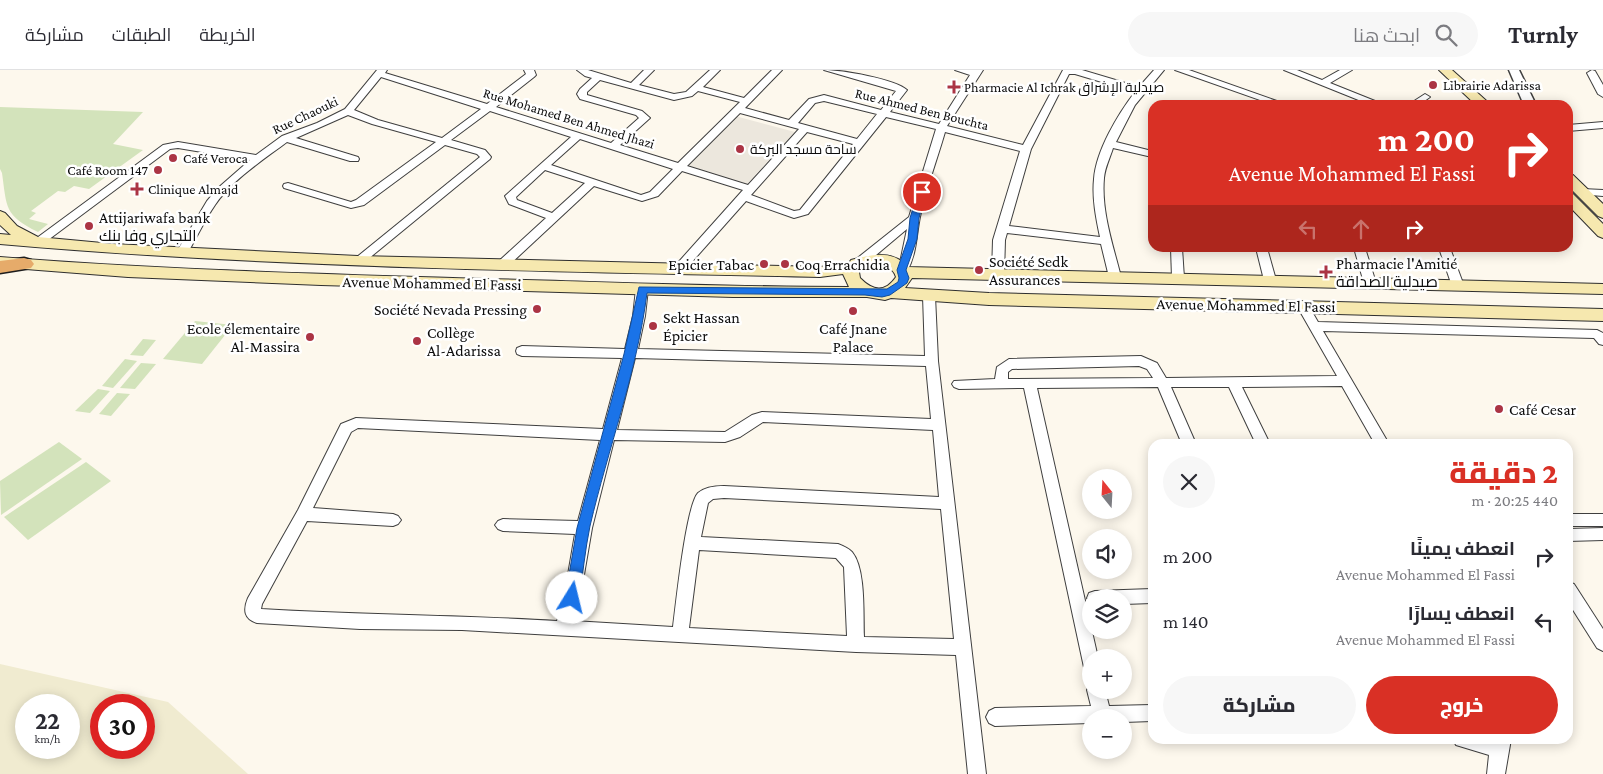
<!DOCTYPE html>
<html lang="ar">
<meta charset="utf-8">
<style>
body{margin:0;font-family:"Crimson Pro",Cairo,serif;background:#f7f7f7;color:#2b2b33;direction:rtl;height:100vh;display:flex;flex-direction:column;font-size:19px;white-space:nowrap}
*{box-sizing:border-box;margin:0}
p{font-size:16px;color:#7c7c81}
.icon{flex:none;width:28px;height:28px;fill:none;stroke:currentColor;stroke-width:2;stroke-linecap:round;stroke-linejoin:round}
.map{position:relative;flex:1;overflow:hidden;direction:ltr}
.side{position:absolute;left:1148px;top:369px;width:425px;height:305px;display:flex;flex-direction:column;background:#fff;border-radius:15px;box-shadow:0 2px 12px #0003;direction:rtl}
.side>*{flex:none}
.banner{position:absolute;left:1148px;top:30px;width:425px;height:152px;border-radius:15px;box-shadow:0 2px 12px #0003;direction:rtl;background:#d93025;color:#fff;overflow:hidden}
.needle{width:32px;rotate:342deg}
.controls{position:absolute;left:1082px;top:399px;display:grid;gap:10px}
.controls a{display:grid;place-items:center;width:50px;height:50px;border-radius:50%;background:#fff;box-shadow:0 2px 12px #0003;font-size:25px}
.speed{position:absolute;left:15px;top:624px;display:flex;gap:10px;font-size:25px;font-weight:700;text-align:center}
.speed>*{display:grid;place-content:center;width:65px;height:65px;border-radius:50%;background:#fff;box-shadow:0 2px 12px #0003;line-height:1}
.speed small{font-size:12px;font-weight:400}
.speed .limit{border:8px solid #d22;background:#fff;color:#111}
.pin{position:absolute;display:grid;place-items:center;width:42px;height:42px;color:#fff;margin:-21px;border:2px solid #fff;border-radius:50%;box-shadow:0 1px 5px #0007}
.me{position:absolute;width:55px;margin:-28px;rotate:9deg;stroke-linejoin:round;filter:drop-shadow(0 0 4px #0008)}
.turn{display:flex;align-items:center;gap:18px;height:105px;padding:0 15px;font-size:22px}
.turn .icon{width:65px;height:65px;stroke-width:2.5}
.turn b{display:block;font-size:35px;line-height:42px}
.lanes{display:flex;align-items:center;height:48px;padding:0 15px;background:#0003;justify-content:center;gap:25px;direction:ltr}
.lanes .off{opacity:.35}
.round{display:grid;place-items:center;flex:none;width:52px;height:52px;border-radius:26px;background:#f7f7f7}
.overview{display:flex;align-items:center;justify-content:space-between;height:85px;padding:0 15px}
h1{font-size:30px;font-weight:800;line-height:38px;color:#d93025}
.action{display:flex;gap:10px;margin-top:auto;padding:10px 15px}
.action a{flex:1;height:58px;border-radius:30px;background:#d93025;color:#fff;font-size:20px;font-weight:800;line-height:58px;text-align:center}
.action a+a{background:#f7f7f7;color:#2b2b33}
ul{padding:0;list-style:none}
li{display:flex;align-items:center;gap:15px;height:65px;padding:0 15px}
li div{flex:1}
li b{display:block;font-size:19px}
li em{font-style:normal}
header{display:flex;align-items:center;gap:30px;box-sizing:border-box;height:70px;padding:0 25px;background:#fff;border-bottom:1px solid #e1e1e2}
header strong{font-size:24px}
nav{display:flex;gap:28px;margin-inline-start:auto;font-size:18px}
.search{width:350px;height:45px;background:#f7f7f7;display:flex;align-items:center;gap:12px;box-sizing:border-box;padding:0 18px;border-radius:28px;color:#7c7c81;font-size:19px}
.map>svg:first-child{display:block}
.farmland{fill:#f0ebd0;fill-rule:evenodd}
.green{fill:#d3e3bb}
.plaza{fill:#ece7dd}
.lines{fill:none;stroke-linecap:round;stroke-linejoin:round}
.minor-casing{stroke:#3f3f3f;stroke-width:2}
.tertiary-casing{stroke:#3f3f3f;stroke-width:3}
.secondary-casing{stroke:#2e2e2e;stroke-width:2}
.trunk-casing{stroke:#1d1d1d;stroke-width:3}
.minor{fill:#fff;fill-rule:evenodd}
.tertiary{fill:#fff;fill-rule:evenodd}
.secondary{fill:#f6e8af;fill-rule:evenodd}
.trunk{fill:#e6ab6a;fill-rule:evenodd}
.route{fill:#1a73e8;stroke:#114b97}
.poi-dot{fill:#ab3444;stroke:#fff;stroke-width:2}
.labels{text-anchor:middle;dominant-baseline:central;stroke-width:5;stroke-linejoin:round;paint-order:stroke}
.far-poi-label{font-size:14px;fill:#0c0c0c;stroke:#fff;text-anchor:start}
.far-street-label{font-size:14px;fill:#0c0c0c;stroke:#fff}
.poi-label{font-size:16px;fill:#0c0c0c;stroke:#fff;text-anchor:start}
.street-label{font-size:16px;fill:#0c0c0c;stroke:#fff}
</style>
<header>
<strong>Turnly</strong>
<div class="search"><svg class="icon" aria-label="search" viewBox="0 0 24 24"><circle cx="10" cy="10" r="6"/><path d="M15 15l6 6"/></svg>ابحث هنا</div>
<nav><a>الخريطة</a><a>الطبقات</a><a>مشاركة</a></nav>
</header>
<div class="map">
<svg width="1603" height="704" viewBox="0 0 1603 704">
<rect width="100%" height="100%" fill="#fdf8ed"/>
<path class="farmland" d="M0,594l168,38 80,72h-248zM26,635h43v43h-43zM101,635h43v43h-43z"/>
<g class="green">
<path d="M0,37l143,5 -30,32 30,6 -54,39 -15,-3 -9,6 -7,-1 -27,20 5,2 -7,6 19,5 -10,8c-34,-17 -31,-24 -36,-59l-2,-4z"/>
<path d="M195,251l38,4 -31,39 -39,-5z"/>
<path d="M143,269l13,1 -13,16 -13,-1z"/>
<path d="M125,289l12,2 -24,27 -11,-2z"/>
<path d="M141,293l15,1 -21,25 -15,-1z"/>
<path d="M98,319l12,2 -20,22 -15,-2z"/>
<path d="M117,323l13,1 -19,22 -12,-2z"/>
<path d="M59,372l23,17 -81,56 -1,-34z"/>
<path d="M86,392l25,19 -83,59 -24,-23z"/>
</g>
<path class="plaza" d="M735,46l60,16 -50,54 -62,-20z"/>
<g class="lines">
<g class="minor-casing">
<g id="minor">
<path d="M377,0h10l-2,3 102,31 39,-30 -2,-4h10l2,5 -2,2 -38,30 115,36 28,-25 -3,-3 -56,-16 -3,-5 3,-5 12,-11 -7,-2 -8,-6h11l43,13 13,-13h10l-15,15 35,9 12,-2 24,-22h10l-17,17 41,11 28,-28h10l-37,38 44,12 20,-21 15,-4 57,15 15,-19 -72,-21c18,0 71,9 83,20l-17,22 49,12 31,-49 -15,-5h28l-36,56 76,19 40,-75h19l57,17 15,-17h10l-29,35 -19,37 36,9v6l-39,-9c-3,10 -8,19 -9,30 -3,33 9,67 17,99l-6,4 -6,-4 -8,-33 -94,-11 -2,7 -1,34 -2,3h-8l-2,-3 1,-34 27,-89 -75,-19c-8,28 -19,56 -25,85 -4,19 -3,38 -14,56l-4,1 -6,-4 5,-12 6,-29 -44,37h-8l-2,-3 2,-3 54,-43 27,-88 -50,-12 -78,97 -14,4 -48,-17 -63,71h-8l-2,-3 2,-3 68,-76 -61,-19 -24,25 -16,5 -48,-15 -87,81h-8l-2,-3 2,-3 47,-43 -37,-14 -4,-8 66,-59 -81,-26 -39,29 34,10 6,7 -1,2 -128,105 -4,1 -6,-4 128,-104 -3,-3 -32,-9 -81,60 -13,3 -67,-20 -1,-2 1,-2 4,-1 63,19 5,-2 80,-58 -64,-18 -24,-9 -52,23 62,19 1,2 -1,2h-8l-63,-19c-23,17 -56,39 -72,63 -11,16 -19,34 -29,51h-8l-2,-3 31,-52 11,-13 32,-28 -72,-12 -8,1 -130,97h-8l-2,-3 133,-98 15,-3 78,13 26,-19 35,-13 28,-14zM1069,4h6l60,18c-17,22 -39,59 -41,87 -2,19 2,39 6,58l-91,-11 22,-77zM381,7l100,32 -39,29 -64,-18 -24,-10zM600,10l74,20 18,-4 6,-5 42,11 -62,61 -58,-18 30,-27 -8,-7 -55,-16v-3zM824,31l53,13 -20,25 -59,-16 17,-20zM740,43l59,16 -51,56 -61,-19zM807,62l46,12 -53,66 -6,1 -43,-16zM580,69l93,30 -23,23 -9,3 -90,-30zM545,100l40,13 -33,30 -35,-13 -1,-3z"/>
<path d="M1175,0h14l99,35h-14z"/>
<path d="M1284,0h13l25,10 18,-10h12l-22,13 55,22h-14z"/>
<path d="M1592,0l3,1 8,14v12l-5,-3 -11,-21z"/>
<path d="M1425,24l5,3 -11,8h-11z"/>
<path d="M1603,52v6l-35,3v-6z"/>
<path d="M1582,119l21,1v6l-25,-2 -1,-2z"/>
<path d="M1171,178h11l2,30 -2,3h-8l-2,-3z"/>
<path d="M1256,178h11l9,32 -2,3 -4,1 -6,-4z"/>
<path d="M1354,178h11l11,35 -2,3h-8l-2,-3z"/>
<path d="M1439,178h11l14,38 -2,3 -4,1 -6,-4z"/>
<path d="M642,215l6,4 -3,27 -7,33 287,7 -2,-60 2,-3h8l2,3 3,65 48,413h-18l-12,-119 -100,-3 -394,-22 -102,-1 -103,-6c-13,-4 -14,-13 -9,-25l50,-88 43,-86 15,-6 247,11 19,-71 -100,-2 -5,-2 -1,-3 1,-3 5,-2 103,3 8,-33 3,-27zM635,288l291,8 5,53 -169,-7 -10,3 -27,17 -108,-2zM763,352l170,8 6,67 -215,-11c-9,0 -19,1 -26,7 -12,13 -22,111 -25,134l-100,-6 7,-23 12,-70 22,-88 111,2 15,-5zM358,358l242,12 -22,81 -75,-2 -5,2 -3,4 3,4 5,2 72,3 -11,64 -7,23c-98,-6 -197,-6 -296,-12l1,-5 45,-83 86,5 5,-2 3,-4 -3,-4 -5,-2 -80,-6 38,-76zM724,428l217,11 13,130 -90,-2c-1,-23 2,-68 -12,-85 -4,-4 -9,-6 -14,-8l-137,-7 7,-34 5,-4zM699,480l137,8 8,9 3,69 -158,-8z"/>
<path d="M1303,232l4,1 11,19 279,8 6,3v12l-4,-1 -5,-6 -271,-7 66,113h-14l-33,-58 -100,1 28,57h-14l-27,-57h-58l25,57h-14l-24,-57 -121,1 61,270h-7v16l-6,-2 -61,-284 -65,1 -5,-2 -2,-3 2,-3 41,-2 2,-12 12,-8 132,-3 16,7 9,15 171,-2 -40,-70zM1139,296l8,3 6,9 -145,1v-7l4,-3z"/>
<rect x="1568" y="444" width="35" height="12"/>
<path d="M1603,458v12l-35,1v-12z"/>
<path d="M1568,512l6,2 29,45v22l-6,-3 -29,-46z"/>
<path d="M1152,519v14l-28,1v-6h-33v6l-4,-6 2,-5 6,-2z"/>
<path d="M1090,614l1,6h14l4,16 43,-1v16l-28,1v-4h-33v5l-96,3 -6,-3 -3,-6 3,-6 6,-3 96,-2 -4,-16z"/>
<path d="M1453,669h58l-6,35h-18l2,-19 -33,-10z"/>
</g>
</g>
<g class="tertiary-casing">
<path id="tertiary" d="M1509,0h10l17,35h-12z"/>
</g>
<g class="secondary-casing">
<g id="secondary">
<path d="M1439,0h13l39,35h-15z"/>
<path d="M1568,104l5,1 30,29v14l-5,-2 -30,-30z"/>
<path d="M1568,123l5,1 30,30v14l-5,-2 -30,-31z"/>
<path d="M0,141l5,2 12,13 21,11 75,7 245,12 462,11 29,-4 2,-3c19,-5 42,-11 56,7l696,17v10l-691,-16 -7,10 84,5 614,16v12l-614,-16 -98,-7 -6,2 -18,-3h-134l-412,-12 -193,-8 -128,-10v-10c162,13 324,17 486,22 121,3 242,8 363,8l-6,-13 -23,3c-274,-6 -547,-9 -820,-33v-10l11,1 -11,-10zM875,194c9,1 18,3 21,13 -11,16 -23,14 -36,1l-1,-6 4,-4z"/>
</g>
</g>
<g class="trunk-casing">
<path id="trunk" d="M24,188l7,2 3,4 -3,4 -31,5v-12z"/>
</g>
<use href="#minor" class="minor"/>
<use href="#tertiary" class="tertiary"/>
<use href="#secondary" class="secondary"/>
<use href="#trunk" class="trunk"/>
</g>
<path class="route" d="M922,119l4,3 -7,26 -2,21 -11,31 3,8 -2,5 -17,12 -8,2 -17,-2 -218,-2c-10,79 -39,156 -57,233 -5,24 -7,48 -11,72l-2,4 -5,2 -5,-2 -2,-4 12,-70 47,-174 15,-67 248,2 11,-7 1,-4 -2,-8 11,-31 2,-21 8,-26z"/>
<g class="poi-dot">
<circle cx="1433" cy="15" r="5"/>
<path d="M951.5 9.5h5v5h5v5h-5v5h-5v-5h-5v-5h5z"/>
<circle cx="740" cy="79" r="5"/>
<circle cx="173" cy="88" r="5"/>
<circle cx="158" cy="100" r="5"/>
<path d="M134.5 111.5h5v5h5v5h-5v5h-5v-5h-5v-5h5z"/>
<circle cx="89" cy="156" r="5"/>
<circle cx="764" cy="194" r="5"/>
<circle cx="785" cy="194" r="5"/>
<circle cx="979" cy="200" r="5"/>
<path d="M1323.5 194.5h5v5h5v5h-5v5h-5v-5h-5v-5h5z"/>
<circle cx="537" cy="239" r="5"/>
<circle cx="853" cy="241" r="5"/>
<circle cx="653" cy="256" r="5"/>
<circle cx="310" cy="267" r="5"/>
<circle cx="417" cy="271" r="5"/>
<circle cx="1499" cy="339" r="5"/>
</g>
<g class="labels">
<g class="far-poi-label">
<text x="1443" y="15">Librairie Adarissa</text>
<text x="964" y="17">Pharmacie Al Ichrak صيدلية الإشراق</text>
<text x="750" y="79">ساحة مسجد البركة</text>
<text x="183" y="88">Café Veroca</text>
<text x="148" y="100" text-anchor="end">Café Room 147</text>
<text x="148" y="119">Clinique Almajd</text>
</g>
<g class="far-street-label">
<text transform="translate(922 39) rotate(14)">Rue Ahmed Ben Bouchta</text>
<text transform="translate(305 45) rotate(-25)">Rue Chaouki</text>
<text transform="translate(569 48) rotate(17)">Rue Mohamed Ben Ahmed Jhazi</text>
</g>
<g class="poi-label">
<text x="99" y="147">Attijariwafa bank<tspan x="99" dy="18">التجاري وفا بنك</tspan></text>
<text x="989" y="191">Société Sedk<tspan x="989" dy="18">Assurances</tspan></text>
<text x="1336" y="193">Pharmacie l'Amitié<tspan x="1336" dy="18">صيدلية الصداقة</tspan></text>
<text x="754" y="194" text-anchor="end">Epicier Tabac</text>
<text x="795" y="194">Coq Errachidia</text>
<text x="527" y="239" text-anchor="end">Société Nevada Pressing</text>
<text x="663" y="247">Sekt Hassan<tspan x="663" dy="18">Épicier</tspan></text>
<text x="300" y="258" text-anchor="end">Ecole élementaire<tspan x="300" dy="18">Al-Massira</tspan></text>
<text x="853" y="258" text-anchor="middle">Café Jnane<tspan x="853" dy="18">Palace</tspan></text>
<text x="427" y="262">Collège<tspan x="427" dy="18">Al-Adarissa</tspan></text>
<text x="1509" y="339">Café Cesar</text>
</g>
<g class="street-label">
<text transform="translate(432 213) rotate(1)">Avenue Mohammed El Fassi</text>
<text transform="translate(1246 235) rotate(1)">Avenue Mohammed El Fassi</text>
</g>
</g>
</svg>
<div class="controls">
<a><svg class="needle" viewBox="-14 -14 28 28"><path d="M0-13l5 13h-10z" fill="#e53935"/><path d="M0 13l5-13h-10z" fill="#7c7c81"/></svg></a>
<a><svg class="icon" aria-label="sound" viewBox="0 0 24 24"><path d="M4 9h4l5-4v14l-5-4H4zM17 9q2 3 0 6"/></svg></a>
<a><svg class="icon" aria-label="layers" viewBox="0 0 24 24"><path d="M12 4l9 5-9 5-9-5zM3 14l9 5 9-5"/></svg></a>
<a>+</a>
<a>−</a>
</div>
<div class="speed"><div>22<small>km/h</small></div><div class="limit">30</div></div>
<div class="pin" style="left:922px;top:122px;background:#d93025"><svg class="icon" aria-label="arrive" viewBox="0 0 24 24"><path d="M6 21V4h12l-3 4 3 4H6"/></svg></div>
<svg class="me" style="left:572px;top:528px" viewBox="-20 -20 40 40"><circle r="19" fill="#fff"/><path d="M0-13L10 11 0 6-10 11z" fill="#1a73e8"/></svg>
<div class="banner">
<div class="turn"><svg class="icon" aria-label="right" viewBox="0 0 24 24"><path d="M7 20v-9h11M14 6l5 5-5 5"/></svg><div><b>200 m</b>Avenue Mohammed El Fassi</div></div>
<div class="lanes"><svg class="icon off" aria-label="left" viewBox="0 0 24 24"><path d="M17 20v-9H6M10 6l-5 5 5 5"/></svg><svg class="icon off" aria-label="ahead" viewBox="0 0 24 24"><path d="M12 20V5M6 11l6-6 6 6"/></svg><svg class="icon" aria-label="right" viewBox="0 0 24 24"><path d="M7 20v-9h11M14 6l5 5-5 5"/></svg></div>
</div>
<section class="side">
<div class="overview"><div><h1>2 دقيقة</h1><p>440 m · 20:25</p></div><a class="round"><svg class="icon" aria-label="close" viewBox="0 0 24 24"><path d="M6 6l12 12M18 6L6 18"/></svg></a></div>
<ul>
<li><svg class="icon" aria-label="right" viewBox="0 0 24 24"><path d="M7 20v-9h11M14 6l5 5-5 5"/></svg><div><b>انعطف يمينًا</b><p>Avenue Mohammed El Fassi</p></div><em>200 m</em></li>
<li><svg class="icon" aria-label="left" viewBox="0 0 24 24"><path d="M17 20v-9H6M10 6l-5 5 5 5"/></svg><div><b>انعطف يسارًا</b><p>Avenue Mohammed El Fassi</p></div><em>140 m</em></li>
</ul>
<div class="action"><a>خروج</a><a>مشاركة</a></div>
</section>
</div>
